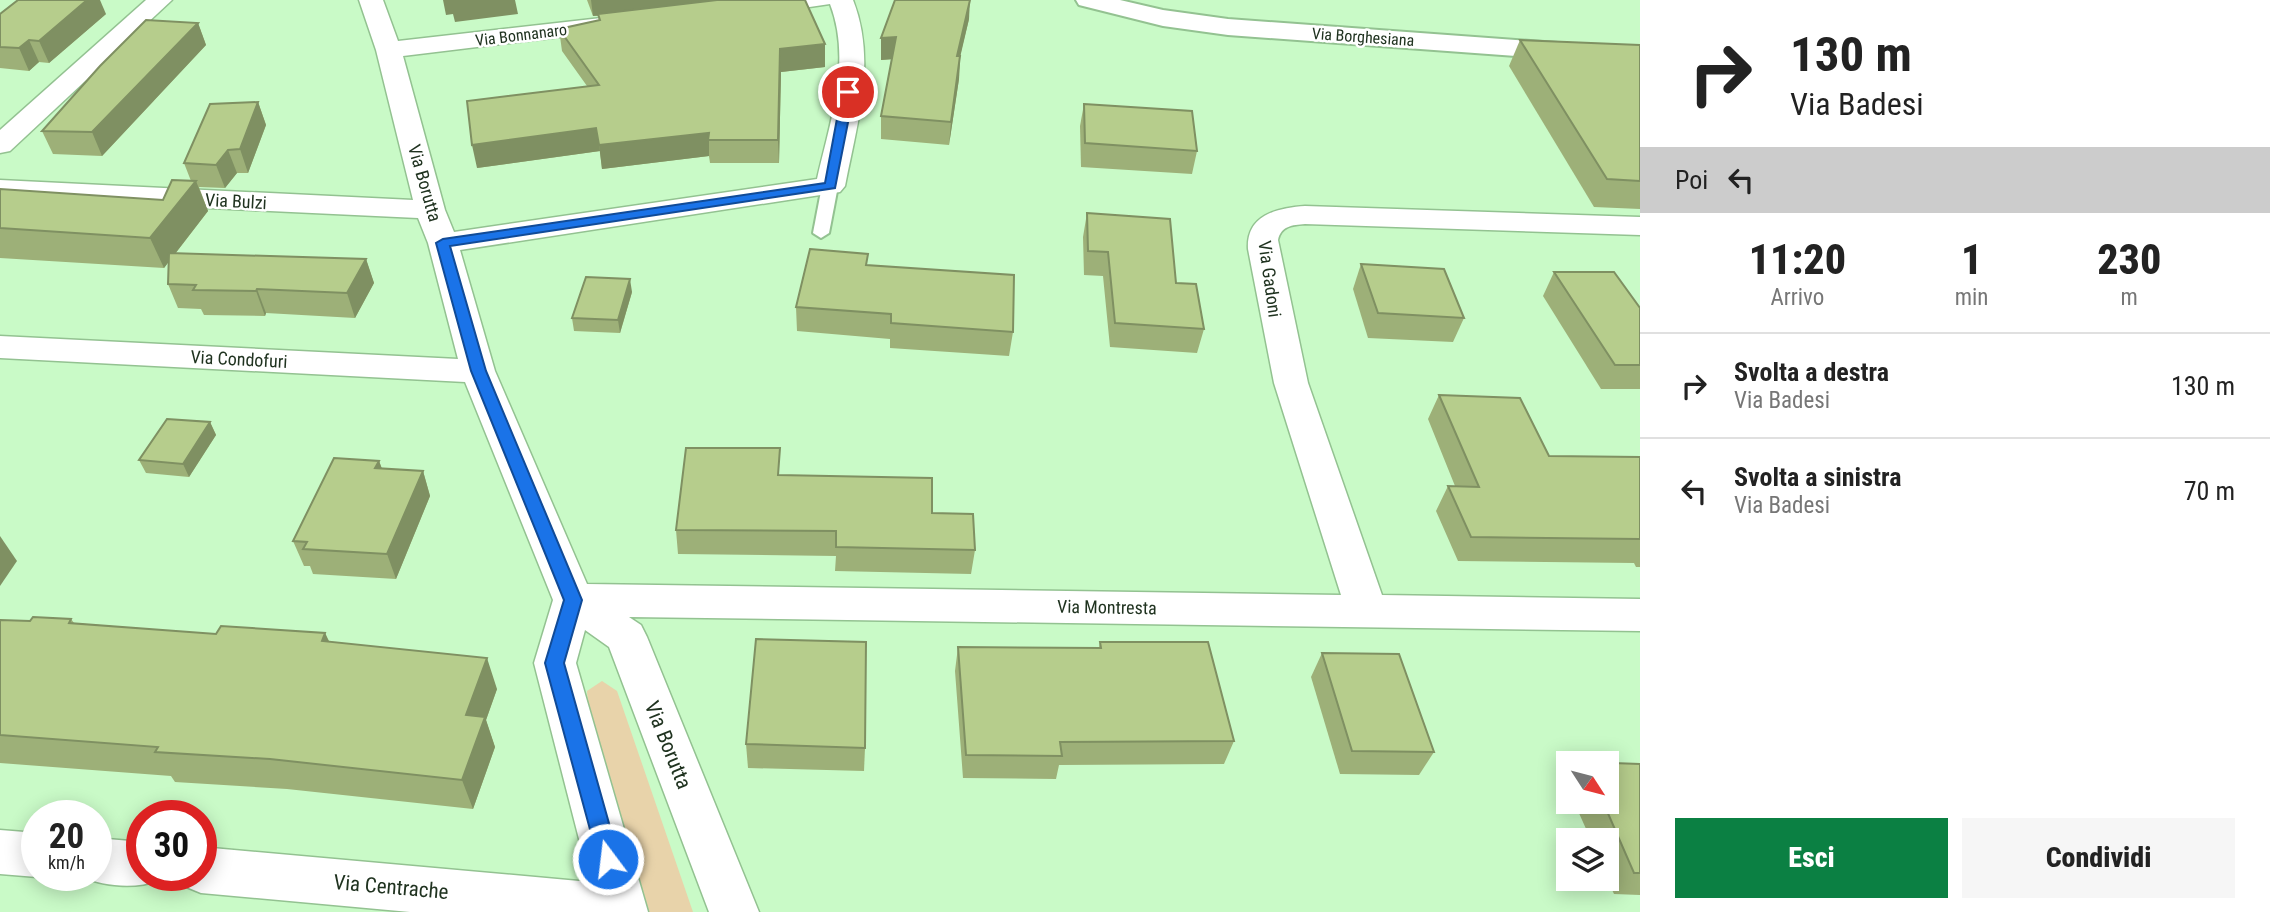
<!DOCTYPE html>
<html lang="it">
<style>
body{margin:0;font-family:"Roboto Condensed",sans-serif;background:#f6f6f6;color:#222;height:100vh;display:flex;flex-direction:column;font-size:26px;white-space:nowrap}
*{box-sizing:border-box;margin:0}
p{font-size:23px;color:#767676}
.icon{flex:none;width:38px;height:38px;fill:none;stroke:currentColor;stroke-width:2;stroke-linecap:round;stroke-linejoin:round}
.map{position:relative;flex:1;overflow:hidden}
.drawer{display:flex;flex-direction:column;background:#fff;width:630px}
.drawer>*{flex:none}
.banner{background:#fff;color:#222;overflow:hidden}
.needle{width:46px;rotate:126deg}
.controls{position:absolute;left:1556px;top:751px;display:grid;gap:14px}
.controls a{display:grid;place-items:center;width:63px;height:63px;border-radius:0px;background:#fff;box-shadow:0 4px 18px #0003;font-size:35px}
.speed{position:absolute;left:21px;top:800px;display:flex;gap:14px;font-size:35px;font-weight:700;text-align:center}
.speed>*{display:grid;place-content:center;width:91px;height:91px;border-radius:50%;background:#fff;box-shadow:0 4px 18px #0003;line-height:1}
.speed small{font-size:18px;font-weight:400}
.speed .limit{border:10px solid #d22;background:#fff;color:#111}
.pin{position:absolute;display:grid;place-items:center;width:60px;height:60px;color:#fff;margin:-30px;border:4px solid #fff;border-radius:50%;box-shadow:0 2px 7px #0007}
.me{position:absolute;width:77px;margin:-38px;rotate:345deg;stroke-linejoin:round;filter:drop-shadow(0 0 5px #0008)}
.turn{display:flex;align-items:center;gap:24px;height:147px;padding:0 35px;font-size:32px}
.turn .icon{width:91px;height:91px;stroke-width:2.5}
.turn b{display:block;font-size:49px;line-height:60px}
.then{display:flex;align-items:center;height:66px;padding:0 35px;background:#0003;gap:14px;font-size:26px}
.eta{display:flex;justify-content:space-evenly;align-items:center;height:119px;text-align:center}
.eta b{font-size:42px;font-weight:800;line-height:49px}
.cta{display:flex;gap:14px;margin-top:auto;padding:14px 35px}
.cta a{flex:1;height:80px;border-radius:0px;background:#0b8043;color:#fff;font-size:28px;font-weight:800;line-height:80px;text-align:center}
.cta a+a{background:#f6f6f6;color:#222}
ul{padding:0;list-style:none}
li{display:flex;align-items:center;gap:21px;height:105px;padding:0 35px;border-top:2px solid #e0e0e0}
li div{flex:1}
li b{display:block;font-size:26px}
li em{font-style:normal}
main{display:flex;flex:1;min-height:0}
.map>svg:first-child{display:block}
.green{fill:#e8d3aa}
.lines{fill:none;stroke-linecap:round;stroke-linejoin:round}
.lane-casing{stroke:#93c291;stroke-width:4}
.street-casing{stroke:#93c291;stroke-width:3}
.secondary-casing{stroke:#93c291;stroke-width:4}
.lane{fill:#fff;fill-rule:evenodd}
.street{fill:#fff;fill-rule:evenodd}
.secondary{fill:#fff;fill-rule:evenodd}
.wall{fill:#9db078}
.shaded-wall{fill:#7f9062}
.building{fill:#b6cd8c;stroke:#7f9062;stroke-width:2}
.route{fill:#1a73e8;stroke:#114b97;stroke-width:2}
.labels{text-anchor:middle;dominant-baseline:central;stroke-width:5;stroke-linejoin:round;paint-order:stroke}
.far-street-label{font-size:16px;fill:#203320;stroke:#fff}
.street-label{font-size:18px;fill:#203320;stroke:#fff}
.near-street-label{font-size:21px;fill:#203320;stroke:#fff}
</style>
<main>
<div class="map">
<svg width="1640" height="912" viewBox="0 0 1640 912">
<rect width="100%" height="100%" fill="#c9fac7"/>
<path class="green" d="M602,681l15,10 76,221h-44l-60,-193 -2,-28z"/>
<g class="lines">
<g class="lane-casing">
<path id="lane" d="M830,181l8,5 -9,47 -8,5 -8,-5 9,-47z"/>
</g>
<g class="street-casing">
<g id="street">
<path d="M146,0h26l-162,151 -10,2v-23z"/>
<path d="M359,0h24l15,41 212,-24 9,2 3,5 -3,5 -9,2 -207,25 42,154 9,22 363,-53c13,-57 35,-118 13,-175l-75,11 -9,-2 -3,-5 3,-5 15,-3h92c24,61 4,124 -8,186l-5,6 -380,58 35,121 92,213 754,11 -67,-212 -26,-134c-2,-34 29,-41 57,-43l335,11v18l-335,-11c-13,1 -24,2 -27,16l30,143 74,212 258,4v32l-1011,-14 12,8 6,12 112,275h-50l-100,-265 -24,-17 -9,33 72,249h-238l-209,-19 -17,-7 -5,-11h22v-28l389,35 -56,-219 19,-63 -88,-218 -465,-24v-22l458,23 -30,-116 -10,-25 -418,-20v-18l413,20 -37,-150z"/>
<path d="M0,830l37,3v42h6l-6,2 -37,-3z"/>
<path d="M96,838l46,4v33h19l-2,5c-25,10 -55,6 -80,-4l17,-1z"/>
</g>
</g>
<g class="secondary-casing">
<path id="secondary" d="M1076,0h44l43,10 65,9 412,30v16l-412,-30 -65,-9 -84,-21z"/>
</g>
<use href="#lane" class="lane"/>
<use href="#street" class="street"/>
<use href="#secondary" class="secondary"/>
</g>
<g class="wall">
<path d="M587,0h218l20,67 -44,5 -2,91h-69l-1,-7 -107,13 -2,-18 -123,17 110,-82 -25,-35 -3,-22 40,-9 -1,-4h-5z"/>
<path d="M0,14h106l-57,49 -10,-1 -10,9 -29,-3z"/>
<path d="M969,19l-9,37 -1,23 -10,66 -68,-6v-23l11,-57 -11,1v-22z"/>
<path d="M198,23l8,22 -104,111 -49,-2 -11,-23z"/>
<path d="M1520,40l120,5v164l-46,-2 -85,-141z"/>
<path d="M258,102l8,23 -18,48h-11l-12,15 -26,-1 9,24 -33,43 191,5 8,24 -19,35 -89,-5 -1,3 -61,-1 -3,-6 -23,-1 -10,-24 1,-23 -5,7 -164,-10v-69l163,11 28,-19 -7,-18z"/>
<path d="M1084,104l113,47 -5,23 -111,-7 -1,-41z"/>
<path d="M1087,213l89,70 28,46 -7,24 -87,-6 -7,-71 -19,-1 -1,-38z"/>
<path d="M1361,264l103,54 -11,24 -85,-4 -15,-49z"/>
<path d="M867,265l146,67 -4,24 -119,-8v-9l-93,-8 -1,-24z"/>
<path d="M1554,272l86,36v81h-39l-58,-93z"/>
<path d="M632,292l-12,41 -46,-2 -2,-13z"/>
<path d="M1439,395l110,61 91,1v110h-4l-2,-4 -176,-2 -22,-50 12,-25h7l-27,-67z"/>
<path d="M210,422l6,13 -27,42 -43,-4 -7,-13z"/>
<path d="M379,461l3,8 41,2 7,25 -34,83 -83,-5 -3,-8h-6l-11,-25z"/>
<path d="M932,513l43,37 -4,24 -136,-3 1,-15 -158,-2 -2,-24z"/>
<path d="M71,619l3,4 142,11 109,-1 4,8 168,48 -11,31 9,27 -22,62 -186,-20 -112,-7 -4,-6 -171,-13v-143l30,1z"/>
<path d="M1100,642l134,99 -10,23 -165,1 -3,14 -93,-1 -8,-107 3,-24 141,1z"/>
<path d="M1322,653l112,99 -15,23 -79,-1 -29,-97z"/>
<path d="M746,744l119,4 -1,23 -116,-3z"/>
<path d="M1585,762l55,2v131l-26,-1 -8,-17v-37h-15l-17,-38h32v-39h-22z"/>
</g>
<g class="shaded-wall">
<path d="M87,0h13l6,14 -57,49 -10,-22z"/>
<path d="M443,0h72l3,14 -63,8 -2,-8 -7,1z"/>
<path d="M591,0h145l-143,16z"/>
<path d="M970,0l-1,19 -14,60 2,-23z"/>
<path d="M198,23l8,22 -104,111 -10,-24z"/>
<path d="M896,37l-1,22 -14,1v-22z"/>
<path d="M29,40l10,22 -10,9 -10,-23z"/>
<path d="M825,44v23l-44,5 -2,91 -1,-23 2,-91z"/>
<path d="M960,56l-1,23 -10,66 2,-23z"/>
<path d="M258,102l8,23 -18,48 -8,-24z"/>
<path d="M596,128l4,23 -123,17 -5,-23z"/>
<path d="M709,133v23l-107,13 -3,-24z"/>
<path d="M228,150l9,23 -12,15 -9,-23z"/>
<path d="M196,181l12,30 -44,57 -14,-30z"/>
<path d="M366,259l8,24 -19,35 -8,-25z"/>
<path d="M630,279l2,13 -12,41 -2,-13z"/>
<path d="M257,289l9,24 -1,3 -9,-25z"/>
<path d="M210,422l6,13 -27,42 -6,-13z"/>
<path d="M379,461l9,24 -13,-17z"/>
<path d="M423,471l7,25 -34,83 -9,-25z"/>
<path d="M0,536l17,25 -17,25z"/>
<path d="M325,633l14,31 -17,-23z"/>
<path d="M487,658l10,31 -11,31 9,27 -22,62 -11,-29 4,-65z"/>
</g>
<g class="building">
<path d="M18,0h69l-48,41 -10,-1 -10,8 -19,-1v-33z"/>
<path d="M717,0h88l20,44 -45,5 -2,91h-70l1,-7 -110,12 -3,-17 -124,17 -5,-44 132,-16 -40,-56 41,-9 -2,-6z"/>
<path d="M895,0h75l-13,56h3l-9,66 -70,-6 15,-79 -15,1z"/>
<path d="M146,20l52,3 -106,109 -50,-1 58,-65z"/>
<path d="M1520,40l120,5v136l-33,-2z"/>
<path d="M258,102l-18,47 -12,1 -12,15 -32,-2 26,-59z"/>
<path d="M1084,104l108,7 5,40 -112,-8z"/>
<path d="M172,180l24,1 -46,57 -150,-10v-39l163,11z"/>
<path d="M1087,213l83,6 6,64 20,1 8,45 -89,-6 -7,-71 -20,-1z"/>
<path d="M810,249l58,5 -2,11 148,10 -1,57 -122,-9v-9l-95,-7z"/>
<path d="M169,253l197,6 -19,34 -90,-4 -1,2 -63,-1 3,-5 -28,-1z"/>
<path d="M1361,264l83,5 20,49 -86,-5z"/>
<path d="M1554,272h60l26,36v57h-25z"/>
<path d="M586,277l44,2 -12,41 -46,-2z"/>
<path d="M1439,395l81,3 29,58 91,1v82l-169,-2 -23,-51 31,1z"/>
<path d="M167,419l43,3 -27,42 -44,-4z"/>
<path d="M686,448h94l-2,27 154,3v35l41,1 2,36 -139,-3v-16l-160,-1z"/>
<path d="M334,458l45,3 -4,7 48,3 -36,83 -84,-5 4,-7 -14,-1z"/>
<path d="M33,617l38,2 -2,4 147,11 5,-8 104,7 -3,8 165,17 -21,57 19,2 -23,63 -192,-21 -115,-7 3,-5 -158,-12v-115l30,1z"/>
<path d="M756,639l110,3 -1,106 -119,-4z"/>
<path d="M1100,642h108l26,99 -174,1 2,14 -96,-1 -8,-108 143,1z"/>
<path d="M1322,653l77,1 35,98 -82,-1z"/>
<path d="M1585,762l55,2v109h-6l-31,-71h3v-39h-20z"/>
</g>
<path class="route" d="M848,89l6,3 -19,96 -385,58 36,125 96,229 -18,63 55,196 -3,7 -8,3 -7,-3 -3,-7 -53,-196 19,-63 -93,-229 -35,-128 7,-4 382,-56 17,-91z"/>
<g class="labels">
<g class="far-street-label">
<text transform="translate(521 35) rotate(-7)">Via Bonnanaro</text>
<text transform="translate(1363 37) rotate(4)">Via Borghesiana</text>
</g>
<g class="street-label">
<text transform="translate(425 183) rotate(74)">Via Borutta</text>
<text transform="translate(236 201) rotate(3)">Via Bulzi</text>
<text transform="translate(1270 279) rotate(82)">Via Gadoni</text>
<text transform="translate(239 359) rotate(3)">Via Condofuri</text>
<text transform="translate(1107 607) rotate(1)">Via Montresta</text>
</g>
<g class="near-street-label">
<text transform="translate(668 745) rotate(68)">Via Borutta</text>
<text transform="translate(391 887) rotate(5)">Via Centrache</text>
</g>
</g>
</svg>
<div class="controls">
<a><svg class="needle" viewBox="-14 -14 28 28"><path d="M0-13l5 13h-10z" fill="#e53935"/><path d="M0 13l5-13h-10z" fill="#767676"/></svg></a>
<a><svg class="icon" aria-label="layers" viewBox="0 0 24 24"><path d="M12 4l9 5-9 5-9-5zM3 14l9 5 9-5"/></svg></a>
</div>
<div class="speed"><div>20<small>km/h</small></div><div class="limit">30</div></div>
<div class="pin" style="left:848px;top:92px;background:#d93025"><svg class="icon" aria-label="arrive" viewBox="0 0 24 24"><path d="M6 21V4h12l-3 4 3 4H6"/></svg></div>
<svg class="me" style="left:608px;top:859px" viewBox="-20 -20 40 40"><circle r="17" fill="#1a73e8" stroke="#fff" stroke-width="3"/><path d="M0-11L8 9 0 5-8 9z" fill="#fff"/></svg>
</div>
<section class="drawer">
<div class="banner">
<div class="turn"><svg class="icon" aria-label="right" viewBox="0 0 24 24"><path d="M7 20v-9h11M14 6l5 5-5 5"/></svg><div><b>130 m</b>Via Badesi</div></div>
<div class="then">Poi<svg class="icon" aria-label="left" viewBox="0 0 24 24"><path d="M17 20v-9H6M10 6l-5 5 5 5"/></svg></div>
</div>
<div class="eta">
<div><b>11:20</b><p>Arrivo</p></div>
<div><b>1</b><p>min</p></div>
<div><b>230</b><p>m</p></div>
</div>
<ul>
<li><svg class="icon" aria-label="right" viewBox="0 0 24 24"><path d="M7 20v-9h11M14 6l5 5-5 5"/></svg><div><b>Svolta a destra</b><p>Via Badesi</p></div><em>130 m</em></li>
<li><svg class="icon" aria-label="left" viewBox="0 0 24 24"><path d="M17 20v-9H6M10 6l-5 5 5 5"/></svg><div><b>Svolta a sinistra</b><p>Via Badesi</p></div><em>70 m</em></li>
</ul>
<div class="cta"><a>Esci</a><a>Condividi</a></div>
</section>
</main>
